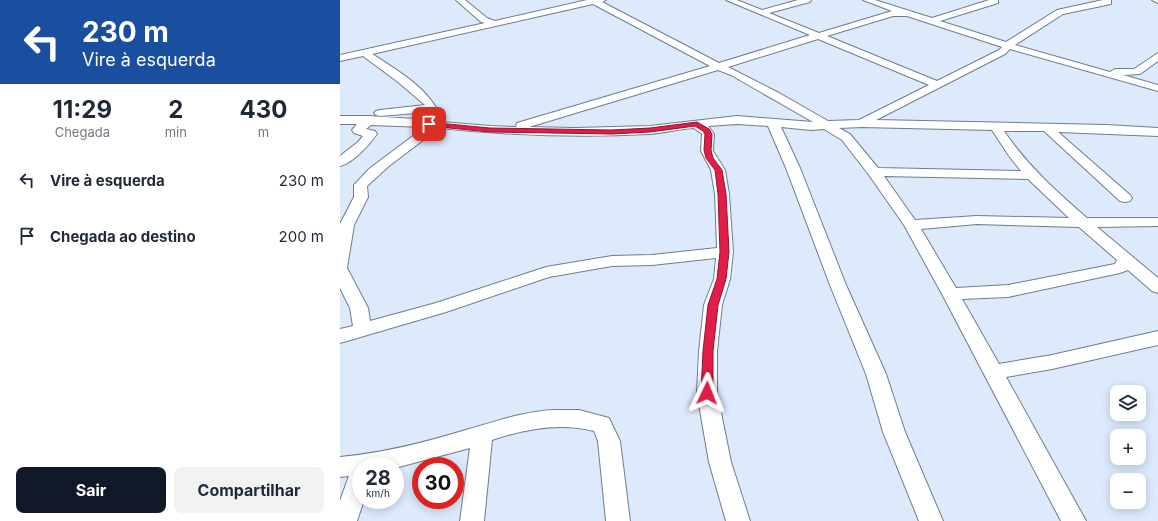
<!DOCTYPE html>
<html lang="pt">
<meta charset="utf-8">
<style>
body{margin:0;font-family:Inter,sans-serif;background:#f2f2f3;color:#1f2937;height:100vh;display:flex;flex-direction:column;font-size:15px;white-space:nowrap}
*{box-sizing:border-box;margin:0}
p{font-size:13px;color:#747a83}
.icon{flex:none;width:22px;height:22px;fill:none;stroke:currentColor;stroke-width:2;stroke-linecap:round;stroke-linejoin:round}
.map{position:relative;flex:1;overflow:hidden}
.side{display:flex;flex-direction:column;background:#fff;width:340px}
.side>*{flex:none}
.top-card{background:#1a4fa0;color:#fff;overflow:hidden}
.buttons{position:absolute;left:770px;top:385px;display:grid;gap:8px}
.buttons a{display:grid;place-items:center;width:36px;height:36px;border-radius:8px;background:#fff;box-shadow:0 2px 10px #0003;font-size:20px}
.speed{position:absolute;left:12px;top:457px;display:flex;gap:8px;font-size:20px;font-weight:700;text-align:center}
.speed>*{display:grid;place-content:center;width:52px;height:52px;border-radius:50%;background:#fff;box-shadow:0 2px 10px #0003;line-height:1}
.speed small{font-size:10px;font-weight:400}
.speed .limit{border:6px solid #d22;background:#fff;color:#111}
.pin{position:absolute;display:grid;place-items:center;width:34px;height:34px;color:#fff;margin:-17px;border-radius:8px;box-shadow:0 2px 6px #0006}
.me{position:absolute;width:44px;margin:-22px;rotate:2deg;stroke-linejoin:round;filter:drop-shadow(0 0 3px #0008)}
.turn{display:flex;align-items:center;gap:14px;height:84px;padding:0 16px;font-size:18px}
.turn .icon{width:52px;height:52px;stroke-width:2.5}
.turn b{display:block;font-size:28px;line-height:34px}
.eta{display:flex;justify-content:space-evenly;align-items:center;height:68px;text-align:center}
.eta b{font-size:24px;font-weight:700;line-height:28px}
.action{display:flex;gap:8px;margin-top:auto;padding:8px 16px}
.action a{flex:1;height:46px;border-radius:8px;background:#111827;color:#fff;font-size:16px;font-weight:700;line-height:46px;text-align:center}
.action a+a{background:#f2f2f3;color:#1f2937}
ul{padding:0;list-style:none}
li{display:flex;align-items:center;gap:12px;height:56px;padding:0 16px}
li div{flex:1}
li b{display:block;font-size:15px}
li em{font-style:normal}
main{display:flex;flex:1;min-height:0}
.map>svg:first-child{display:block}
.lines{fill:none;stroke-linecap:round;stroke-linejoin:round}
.street-casing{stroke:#707c8c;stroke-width:2}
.street{fill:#fff;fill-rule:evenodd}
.route{fill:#e11d48;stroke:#92132f}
</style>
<main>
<section class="side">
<div class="top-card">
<div class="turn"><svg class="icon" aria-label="left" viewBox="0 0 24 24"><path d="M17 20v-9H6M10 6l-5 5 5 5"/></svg><div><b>230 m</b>Vire à esquerda</div></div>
</div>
<div class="eta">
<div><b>11:29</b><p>Chegada</p></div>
<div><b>2</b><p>min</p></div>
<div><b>430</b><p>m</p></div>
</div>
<ul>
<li><svg class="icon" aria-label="left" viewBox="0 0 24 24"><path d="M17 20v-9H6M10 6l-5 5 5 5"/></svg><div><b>Vire à esquerda</b></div><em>230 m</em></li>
<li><svg class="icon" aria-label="arrive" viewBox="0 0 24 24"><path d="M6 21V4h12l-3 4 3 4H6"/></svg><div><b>Chegada ao destino</b></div><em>200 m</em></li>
</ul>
<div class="action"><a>Sair</a><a>Compartilhar</a></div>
</section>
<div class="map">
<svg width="818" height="521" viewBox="0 0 818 521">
<rect width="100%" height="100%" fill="#dceafc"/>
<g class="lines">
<g class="street-casing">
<g id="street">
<path d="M116,0h9l22,18 8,3 92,-21h19l-4,2 117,61 91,-28 -84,-35h11l25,10 36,-10h13l-1,2 -41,11 50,20 73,-22 -29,-11h12l57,18 57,-18h9v3l-58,18 66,21 51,-32 46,-10h8v4l-48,10 -48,31 95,27 5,-3h19l24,-16v8l-18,13 -17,1 35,10v6l-148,-42 -5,5 -129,66 230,5 52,3v8l-100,-4 72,63 2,3 -2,3 -5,1 -5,-1 -76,-70h-40c23,34 52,60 83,87h71v8l-61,1 61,51v15l-6,-2 -24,-21 -8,3 -112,24 -46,2 37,65 53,-9 106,-24v14l-106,24 -46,8 80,144h-25l-119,-227 -38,-69 -35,-50 -27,-35 -18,-11 -13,1 -30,-3 19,41 46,117 40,89 19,58 38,89h-24l-36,-89 -17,-58 -36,-89 -44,-117 -18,-42 -31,-2 -29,2 6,8 -1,17 12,19 4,24 4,58 -3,27 -8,26 -5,46v42l14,69 19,59h-24l-17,-59 -12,-69 2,-42 5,-46 10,-26 2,-21 -64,7 -40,1 -63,11 -103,35 -106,31v-14l13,-3 -3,-18 -10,-20v-64l14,-27v-12l15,-16 56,-42 -54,-2 -5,4 9,2 2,3c-8,11 -24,29 -37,32v-10l18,-14 5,-6 -9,-3 -2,-3 5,-6h-17v-8h29l61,4 -2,-8 -48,4 -4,-1 -2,-2 2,-2 4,-1 45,-5 -27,-23 -35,-26 -23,5v-6l145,-32 -4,-1zM253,4l117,62 -193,57 -1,4 -26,-1 -48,-4c-7,-30 -45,-52 -70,-68zM553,16h14l95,31 -3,3 -62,31 -110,-45zM478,39l111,46 -70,35 -31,1 -49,-28 -51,-26zM378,70l13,5 82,47 -76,-6 -87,10 -75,2 -46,-1zM522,127l130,3 17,26 12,15 -143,-3 -28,-34 -11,-6zM99,128c69,7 140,10 210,6 15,-1 30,-5 45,-6l8,6 -1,17 10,19 4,24 2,54 -65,7 -40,1 -66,11 -110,36 -66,18 -2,-13 -21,-40 7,-43 14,-28 -1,-11 22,-20zM544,176l144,3 41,39 -92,-2 -62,4zM637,224l102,3 38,33 -2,4 -107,21 -52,3 -35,-59z"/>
<path d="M812,0h6v3z"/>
<path d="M215,410h24l30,8 11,23 10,80h-24l-8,-80 -4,-10c-34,-9 -69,-2 -102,9l-8,81h-24l10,-73 -75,20v-2h-34v34h3l-7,21h-17v-20l9,-25 -9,1v-20c44,-4 87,-15 129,-28 29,-8 56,-18 86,-19z"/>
</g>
</g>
<use href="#street" class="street"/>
</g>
<path class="route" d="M87,122l63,6 122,2 38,-2 47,-6 12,7 3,5 -1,16 2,8 9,12 4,24 3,58 -3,27 -8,26 -5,46v42l-2,3 -4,2 -4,-2 -2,-3 2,-42 5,-46 9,-26 3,-27 -2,-58 -3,-24 -9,-12 -2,-8 1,-16 -2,-3 -8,-5 -45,6 -38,2 -122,-2 -61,-6 -2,-1z"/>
</svg>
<div class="buttons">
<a><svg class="icon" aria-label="layers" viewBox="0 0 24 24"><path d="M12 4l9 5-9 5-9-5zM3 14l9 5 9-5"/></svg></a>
<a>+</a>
<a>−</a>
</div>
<div class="speed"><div>28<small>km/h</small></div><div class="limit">30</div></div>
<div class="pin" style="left:89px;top:124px;background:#d93025"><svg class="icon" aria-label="arrive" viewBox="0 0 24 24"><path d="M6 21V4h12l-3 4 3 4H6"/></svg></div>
<svg class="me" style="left:367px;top:393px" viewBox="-20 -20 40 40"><path d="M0-17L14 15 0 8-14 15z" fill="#e11d48" stroke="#fff" stroke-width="4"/></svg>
</div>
</main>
